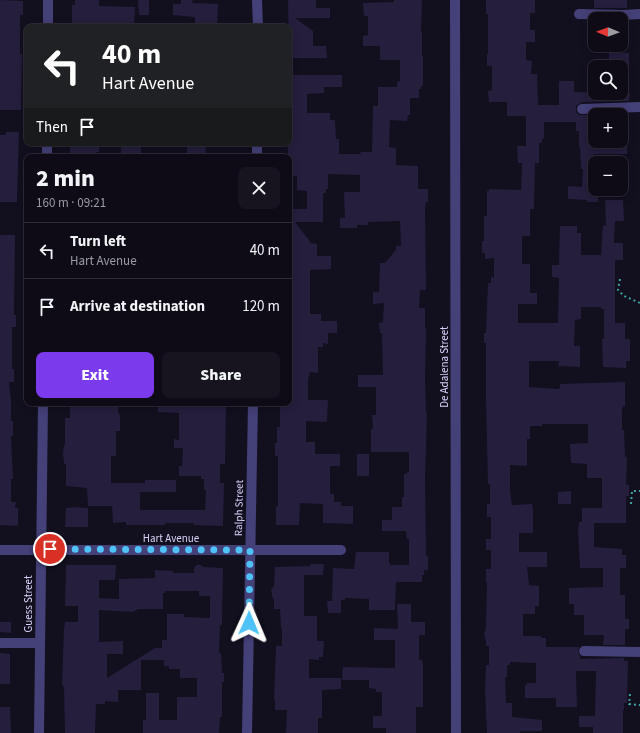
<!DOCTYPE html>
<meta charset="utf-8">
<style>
body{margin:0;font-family:"Source Sans 3",sans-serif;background:#171420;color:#f1f3f6;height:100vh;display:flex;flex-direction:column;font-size:15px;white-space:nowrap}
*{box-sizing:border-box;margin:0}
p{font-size:13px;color:#9b9ba1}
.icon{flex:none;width:22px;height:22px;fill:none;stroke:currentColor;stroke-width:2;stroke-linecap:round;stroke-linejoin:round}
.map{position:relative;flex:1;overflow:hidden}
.side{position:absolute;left:24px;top:154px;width:268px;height:252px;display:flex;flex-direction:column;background:#0e0b17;border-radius:8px;box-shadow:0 2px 10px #0003,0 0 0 1px #2e2b36}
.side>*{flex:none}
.guide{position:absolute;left:24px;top:24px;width:268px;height:122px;border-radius:8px;box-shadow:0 2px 10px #0003,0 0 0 1px #2e2b36;background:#202124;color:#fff;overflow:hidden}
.needle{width:26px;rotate:271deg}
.buttons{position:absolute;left:588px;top:12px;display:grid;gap:8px}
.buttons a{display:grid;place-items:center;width:40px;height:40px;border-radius:8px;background:#0e0b17;box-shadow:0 2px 10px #0003,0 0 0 1px #2e2b36;font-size:20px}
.pin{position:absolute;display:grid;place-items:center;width:34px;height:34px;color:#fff;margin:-17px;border:2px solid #fff;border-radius:50%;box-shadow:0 1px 4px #0007}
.me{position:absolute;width:44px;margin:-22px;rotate:1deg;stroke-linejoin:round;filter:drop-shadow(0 0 3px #0008)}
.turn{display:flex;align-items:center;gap:14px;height:84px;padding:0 12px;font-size:18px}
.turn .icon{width:52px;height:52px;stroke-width:2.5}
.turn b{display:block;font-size:28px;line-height:34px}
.then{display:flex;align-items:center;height:38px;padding:0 12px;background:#0003;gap:8px;font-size:15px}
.round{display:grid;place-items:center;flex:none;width:42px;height:42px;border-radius:8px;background:#171420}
.headline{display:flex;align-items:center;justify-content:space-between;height:68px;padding:0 12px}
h1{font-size:24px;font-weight:800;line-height:30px}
.primary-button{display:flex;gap:8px;margin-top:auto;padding:8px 12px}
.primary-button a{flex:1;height:46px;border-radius:8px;background:#7c3aed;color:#fff;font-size:16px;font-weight:800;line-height:46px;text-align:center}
.primary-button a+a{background:#171420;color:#f1f3f6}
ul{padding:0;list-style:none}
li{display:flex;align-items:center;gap:12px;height:56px;padding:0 12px;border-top:1px solid #2e2b36}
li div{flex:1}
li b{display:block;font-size:15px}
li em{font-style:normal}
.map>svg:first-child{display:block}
.building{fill:#251e3d;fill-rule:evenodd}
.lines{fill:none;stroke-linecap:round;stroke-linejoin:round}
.path{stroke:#3da3a0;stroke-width:2;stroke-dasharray:2 3;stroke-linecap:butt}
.minor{stroke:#444078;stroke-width:10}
.route{stroke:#4fc3f7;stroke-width:7;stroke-dasharray:0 12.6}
.labels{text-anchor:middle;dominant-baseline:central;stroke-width:3;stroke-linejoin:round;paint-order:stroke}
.street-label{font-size:11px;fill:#d8d3f9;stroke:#120f1f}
</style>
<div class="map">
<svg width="640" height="733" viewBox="0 0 640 733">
<rect width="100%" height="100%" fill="#120f1f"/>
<g class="building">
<path d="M0,0l23,1v14h-3v39h2l-1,56h-21z"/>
<path d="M75,0h24v6l36,1 -1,20h-62v-22h3z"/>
<path d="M138,0h11v15h-10z"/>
<path d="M181,0h12l-1,3 26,1 -1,23h-22v-10l-22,-2v-11h8z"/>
<path d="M288,0h28v8h14v10h-35l18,13v15h13l1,12h-38z"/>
<path d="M394,0h28l-1,32h1v24h1v30h-2v3h-2v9h-9v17h-2l-1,6 -17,-1 -1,27 7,1v17l22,1v23h10v13h-2l-1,7 1,81h-6l-1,18h6v21h1l-1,50 1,34h1l-2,64 1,79h2v14h-4v5h-2v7h-26l-1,28h-26v-11l-24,-1v2h-4v13h-13l-1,-12h5l1,-33 21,1 2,-17h33v11h1v2h19v-26h-2l-1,-8h-24v-11h10v-13h10v-10h2v-23h3v-2h2v-20h-38v-23h2l-1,-14h4v-28h-18v-12h25l-1,-42h-2l-1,-10 4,-1 1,-19 -11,1v-12h6l1,-29h5l11,-13v-4h5l-1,-25 -32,1v3h-11v3h-17v-10h5l-1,-26h16v-17l-32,-1v15h-2v4h-3v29h-28l16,21 6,1v12h14v13l-21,1v44h11v7h16v12h-9v11l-5,-1v4h-5v26l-8,-1 -2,8v20h20l-1,22 -21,-1v21h9v12h25v12h-10v28h4v8h7v4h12v18l-30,-1v-18l-1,-1 -22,-1 -1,22h-23v-19l2,1v-51h-3v-13h2v-16h3v-24h9v-194h18v-18l-10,-1v-14h-8v-19h-1v-14h1v-68h53v12h-18v6l-17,1v19h23v7h5l1,19h3v15h22l-1,-2h12l1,-46h5v-19h19v-5l3,-1v-21h-20v-14h-17v-10l5,-1v-19h-4l-1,-13 31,-1z"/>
<path d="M486,0h49v13h-5v17h5v12h-9v18l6,1 -1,13h6l1,31h21v-24h15v11l56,1 -1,8 -47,1 -6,4v6l3,3h14l2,26h32v13h-33v31h1v4h3v13h-11v-2l-19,-1v-13l14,1 1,-18h-2l-1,-22h-1v-16h-3v-9h-32v17l-2,-1v5h-3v20h-4l-1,46h-4v27h-8v28h8v29h7v11h-19v19h40l1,-45 -7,-1v-12h7l1,-39h17v7h4v22h20l2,-30 3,1 -1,-26h18l1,21h-9l-1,22h9v17h-8v63h10v16h5v22h-4v7l-23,-1 -1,-28h2v-30h-3v-2h-20v12l-6,1 -1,26h6v21l-22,-1 1,-5h-30v26l28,2 3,-1v-4l65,-2v24h-2l-1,4v20h2l1,26 2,2 -1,27h3v11h-3v27h-32v24l28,2v6h4v13h-6v27h5v24h4v10h-4v16h-22l1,-10h-20v-20h-10v-11h-5v-16l34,-1v-19h-23l-2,-36 1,-10h3v-14h20v-30h-15v-14l-16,-1 -1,-19 18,-1v-19h-46v2h-12v13h-3v27l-17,-1v26l2,14 20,-1 1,6v23h-14v19h28v15h-20l2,18 10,1v20h-4v8h-12v22h18v2h5v9h33l-1,4 2,5v3l44,-1v3h4l-1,42h-3v7h-1v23h-30v-6h-14v-11h16l1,-45h-20l1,36h-21v-9h-31v-13h2v-2h9v-20l-26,-1v3h-3v12h-2l1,26h6v14l30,3v11h-22v2h-33l-2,-44 1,-24h3v-19h-3v-5l-2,-7 2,-5 1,-47h-1v-13h5v-19h-5v-11h5v-22h-4v-13h3v-20h-2l-2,-84v-57h-2v-10h2l2,-50h3v-6l3,1v-20l-9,1v-6h-3v-12h2v-25h3v-25h2v-2l32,1 1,-27h-4l-1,-17h9v-30h-19v-14h-18l-1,-11 4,-1v-24h-5v-12h1v-40h-2z"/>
<rect x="594" y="0" width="33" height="8"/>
<rect x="609" y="53" width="20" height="14"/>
<path d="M6,132h13l-2,70h-17v-67h6z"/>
<path d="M70,143h29v9h-3v5h-26z"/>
<rect x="121" y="143" width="20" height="14"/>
<path d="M187,143h19l-1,14h-18z"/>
<path d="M0,235h15l-1,80h2v12h-4v42h2v13h-5l2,19v20h2v15h-2l2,43h-2v23h5l-1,6h3v18l-18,-1z"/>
<path d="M70,403h48v10l2,2v16h-4v25h-5v27h34v-3h31v12h-36v18h65l1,-20h-2v-11h-3v-3h-22v-10h3l1,-18h-9v-9l5,1v-27l-21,-1v-9h68l-1,61h-5v19h4l-1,43 -29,-1v-2h-29v2h-39v-3l-13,1 -1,-17h-24l-1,-18 -21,-2v-22h-2l-1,-11 1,-8h1v-27h5z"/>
<rect x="357" y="454" width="12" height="22"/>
<path d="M571,491v13h-13v-12z"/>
<path d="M74,507l14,1v19h-23l1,-19z"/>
<path d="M310,564h14l-1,11h-19v41h13v25h7l-1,16h-4v3l-10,-1v19h32v11l-19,1v28h-4v15h-32l1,-23h-12v-10h-1l2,-54h6v-18h-1l-1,-19h-6v-10h-1l-2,-9 3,-4 1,-19 35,-1z"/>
<path d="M66,565h50l-1,15h-16v18l20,1v-20l36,-1v-8l18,1v2h21v-5l3,-3h4l2,2 20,1 -1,57h-2l-1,28h2l1,20h2v9h-2v35h-2l-1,16h-76v-13h3v-27h13v27h18v-23h20v-19h-17v-9h-11v-3h-5v-6h-23v30h-23v12l-13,-1v3h-9l-1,29h-30l-1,-46 -2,-2 2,-56 1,-7h13v-16h-13zM165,591h34v5h11v22l-26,-1v-3h-17v26h-5v8h-7l-48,30v-24h16v-13l-24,1v-32l34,2 5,-3h25v-16h2z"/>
<path d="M397,604h14v18h14v13h-6v25h3l1,4v43h-7v26h-30v-5h-13v-12h9v-24h-6v-3l-7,-1v-8h-27l1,-13 52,1v-28h-21v-12l24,1z"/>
<path d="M0,622h11v11l-11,-1z"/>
<path d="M0,653l10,1v30h-10z"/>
<path d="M0,707h10l1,26h-11z"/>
</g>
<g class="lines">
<g class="path">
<path d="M620,279l-2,11 6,6 16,7"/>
<path d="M631,504l1,-13h8"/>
<path d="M630,694l-1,10 11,1"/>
</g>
<g class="minor">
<path d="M48,0v27"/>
<path d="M257,0l1,27"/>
<path d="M455,0l1,733"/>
<path d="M579,14l44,1 17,-1"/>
<path d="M582,109l58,-2"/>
<path d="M47,157v-14"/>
<path d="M257,157v-14"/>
<path d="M0,550h341"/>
<path d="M0,643h40"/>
<path d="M584,651l56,1"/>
<path d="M39,733l4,-330"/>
<path d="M247,733l6,-330"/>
</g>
</g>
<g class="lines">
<path class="route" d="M50,549l200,1 -1,73"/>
</g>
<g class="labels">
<g class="street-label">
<text transform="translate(444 367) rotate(-90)">De Adalena Street</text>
<text transform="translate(239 508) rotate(-89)">Ralph Street</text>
<text x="171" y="538">Hart Avenue</text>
<text transform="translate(28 604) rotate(-90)">Guess Street</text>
</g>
</g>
</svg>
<div class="buttons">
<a><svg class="needle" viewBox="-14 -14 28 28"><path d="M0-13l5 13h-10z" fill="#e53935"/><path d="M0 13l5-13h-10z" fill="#9b9ba1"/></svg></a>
<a><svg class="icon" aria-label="search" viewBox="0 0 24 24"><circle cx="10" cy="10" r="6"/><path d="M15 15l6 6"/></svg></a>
<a>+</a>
<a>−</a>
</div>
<div class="pin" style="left:50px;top:549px;background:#d93025"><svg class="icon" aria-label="arrive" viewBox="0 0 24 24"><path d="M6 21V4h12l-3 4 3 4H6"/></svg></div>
<svg class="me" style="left:249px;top:623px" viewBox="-20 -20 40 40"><path d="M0-17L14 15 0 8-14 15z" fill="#4fc3f7" stroke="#fff" stroke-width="4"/></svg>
<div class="guide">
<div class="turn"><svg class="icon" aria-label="left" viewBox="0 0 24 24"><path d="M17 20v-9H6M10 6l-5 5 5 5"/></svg><div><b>40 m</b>Hart Avenue</div></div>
<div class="then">Then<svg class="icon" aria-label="arrive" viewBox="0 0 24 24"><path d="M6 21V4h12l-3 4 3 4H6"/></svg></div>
</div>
<section class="side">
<div class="headline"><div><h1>2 min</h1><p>160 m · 09:21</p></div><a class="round"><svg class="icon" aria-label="close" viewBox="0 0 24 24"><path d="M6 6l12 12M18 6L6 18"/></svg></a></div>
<ul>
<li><svg class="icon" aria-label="left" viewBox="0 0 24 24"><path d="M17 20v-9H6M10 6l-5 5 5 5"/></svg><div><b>Turn left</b><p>Hart Avenue</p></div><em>40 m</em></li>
<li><svg class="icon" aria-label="arrive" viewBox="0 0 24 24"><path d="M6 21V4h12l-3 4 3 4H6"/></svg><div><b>Arrive at destination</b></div><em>120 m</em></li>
</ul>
<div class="primary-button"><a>Exit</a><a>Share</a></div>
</section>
</div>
